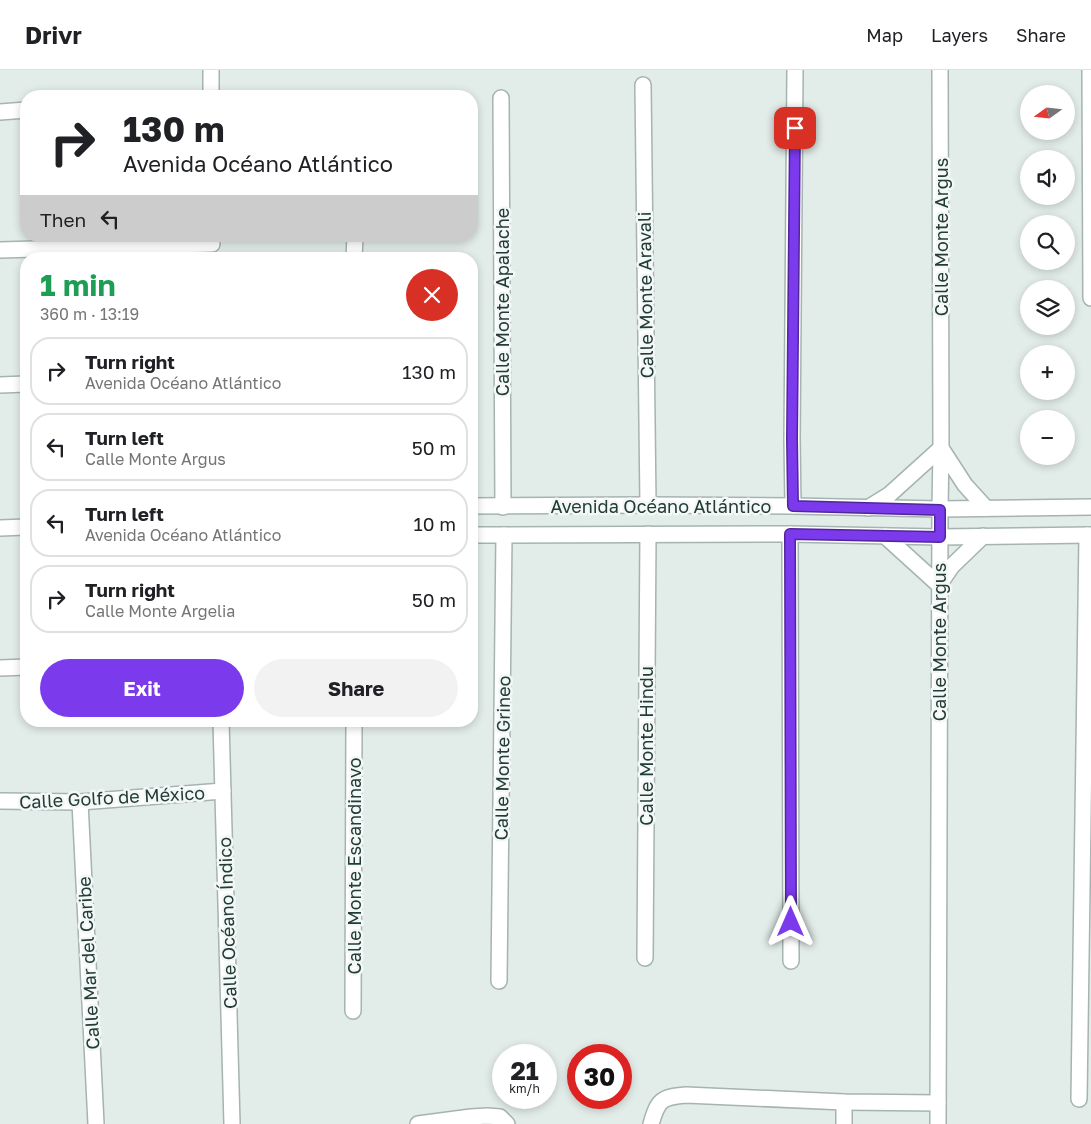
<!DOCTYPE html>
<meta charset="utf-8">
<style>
body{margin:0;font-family:"Golos Text",sans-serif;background:#f2f2f2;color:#202124;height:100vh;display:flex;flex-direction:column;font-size:19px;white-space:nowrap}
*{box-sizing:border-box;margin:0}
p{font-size:16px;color:#757577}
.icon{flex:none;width:28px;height:28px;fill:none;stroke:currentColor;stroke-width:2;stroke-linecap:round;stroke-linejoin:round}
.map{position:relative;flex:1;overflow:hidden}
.details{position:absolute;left:20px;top:182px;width:458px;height:475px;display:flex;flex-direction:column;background:#fff;border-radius:20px;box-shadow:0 2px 8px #0003}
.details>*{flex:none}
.banner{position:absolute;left:20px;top:20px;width:458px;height:152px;border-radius:20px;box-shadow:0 2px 8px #0003;background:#fff;color:#202124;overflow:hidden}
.needle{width:32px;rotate:255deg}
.controls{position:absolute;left:1020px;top:15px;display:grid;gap:10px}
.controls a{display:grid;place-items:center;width:55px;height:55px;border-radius:50%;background:#fff;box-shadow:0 2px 8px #0003;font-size:25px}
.speed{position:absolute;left:492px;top:974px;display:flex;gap:10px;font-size:25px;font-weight:700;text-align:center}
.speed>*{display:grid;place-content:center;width:65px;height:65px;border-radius:50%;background:#fff;box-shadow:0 2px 8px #0003;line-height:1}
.speed small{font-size:12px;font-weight:400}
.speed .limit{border:8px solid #d22;background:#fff;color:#111}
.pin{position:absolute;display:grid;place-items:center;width:42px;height:42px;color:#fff;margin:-21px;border-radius:10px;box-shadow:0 2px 8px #0006}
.me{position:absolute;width:55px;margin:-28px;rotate:0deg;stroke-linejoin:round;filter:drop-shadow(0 0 4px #0008)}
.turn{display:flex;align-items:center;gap:18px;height:105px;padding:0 20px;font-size:22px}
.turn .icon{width:65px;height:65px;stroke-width:2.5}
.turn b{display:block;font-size:35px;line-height:42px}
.then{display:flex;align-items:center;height:48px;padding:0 20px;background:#0003;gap:10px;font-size:19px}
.round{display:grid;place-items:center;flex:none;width:52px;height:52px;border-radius:26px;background:#f2f2f2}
.overview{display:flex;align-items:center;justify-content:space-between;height:85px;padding:0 20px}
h1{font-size:30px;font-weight:700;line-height:38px;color:#1e9e55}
.cta{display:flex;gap:10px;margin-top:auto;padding:10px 20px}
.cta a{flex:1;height:58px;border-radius:30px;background:#7c3aed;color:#fff;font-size:20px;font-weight:700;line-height:58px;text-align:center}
.cta a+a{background:#f2f2f2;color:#202124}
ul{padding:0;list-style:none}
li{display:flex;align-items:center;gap:15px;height:68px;margin:0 10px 8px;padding:0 10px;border:2px solid #e0e0e0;border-radius:20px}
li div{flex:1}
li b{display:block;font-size:19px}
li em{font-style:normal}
header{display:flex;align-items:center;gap:30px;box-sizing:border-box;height:70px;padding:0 25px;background:#fff;border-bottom:1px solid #e0e0e0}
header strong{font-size:24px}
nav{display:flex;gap:28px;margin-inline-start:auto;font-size:18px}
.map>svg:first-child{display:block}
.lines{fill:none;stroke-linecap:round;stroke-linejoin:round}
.minor-casing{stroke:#a5b4b0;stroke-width:18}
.minor{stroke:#fff;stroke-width:15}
.route-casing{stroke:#51269a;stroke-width:12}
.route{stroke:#7c3aed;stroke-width:9}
.labels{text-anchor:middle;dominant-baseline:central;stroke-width:5;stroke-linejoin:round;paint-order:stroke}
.street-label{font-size:18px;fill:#233c38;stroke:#f3f8f6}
</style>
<header>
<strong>Drivr</strong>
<nav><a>Map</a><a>Layers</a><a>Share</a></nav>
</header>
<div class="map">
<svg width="1091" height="1054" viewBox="0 0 1091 1054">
<rect width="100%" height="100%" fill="#e2ece9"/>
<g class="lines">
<g class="minor-casing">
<g id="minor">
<path d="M211,0v26"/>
<path d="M1090,0l1,228"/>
<path d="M643,15l5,420"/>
<path d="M501,28l2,409"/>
<path d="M0,42l26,-2"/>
<path d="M0,180l212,-6"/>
<path d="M354,189l1,-23"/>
<path d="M0,315l26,-1"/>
<path d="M471,436l177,-1 145,1 147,3 151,-2"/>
<path d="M793,436l-1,-67 3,-369"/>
<path d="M868,438l21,-13 52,-47 24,37 21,23"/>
<path d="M0,458l26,-1"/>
<path d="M790,464l1,427"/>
<path d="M471,465l319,-1 150,3 151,-2"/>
<path d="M885,466l54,49 13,-19 31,-30"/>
<path d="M0,598l26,-1"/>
<path d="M221,651l11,403"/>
<path d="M0,731l80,1 143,-11"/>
<path d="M80,732l16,322"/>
<path d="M645,888l3,-424"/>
<path d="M499,911l5,-446"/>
<path d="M353,941l1,-290"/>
<path d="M1079,1029l8,-564"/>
<path d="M844,1032v22"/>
<path d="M418,1054l53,-7 16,-1 13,1 7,7"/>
<path d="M651,1054c7,-24 10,-27 35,-29l158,7 94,1"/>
<path d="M938,1054l2,-615 1,-61 -1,-378"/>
</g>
</g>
<use href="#minor" class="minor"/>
</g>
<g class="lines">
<g class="route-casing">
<path id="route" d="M791,852l-1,-388 150,3v-27l-147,-4 -1,-67 3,-311"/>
</g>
<use href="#route" class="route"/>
</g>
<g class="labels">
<g class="street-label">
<text transform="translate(941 167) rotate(-90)">Calle Monte Argus</text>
<text transform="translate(645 225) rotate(-91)">Calle Monte Aravali</text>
<text transform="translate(502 232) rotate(-90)">Calle Monte Apalache</text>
<text x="661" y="436">Avenida Océano Atlántico</text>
<text transform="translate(939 572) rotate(-90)">Calle Monte Argus</text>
<text transform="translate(646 676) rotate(-90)">Calle Monte Hindu</text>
<text transform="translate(502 688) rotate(-89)">Calle Monte Grineo</text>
<text transform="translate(112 727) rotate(-3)">Calle Golfo de México</text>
<text transform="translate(354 796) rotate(-90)">Calle Monte Escandinavo</text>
<text transform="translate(227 853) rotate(-92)">Calle Océano Índico</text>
<text transform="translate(88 893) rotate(-93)">Calle Mar del Caribe</text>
</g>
</g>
</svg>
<div class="controls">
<a><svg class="needle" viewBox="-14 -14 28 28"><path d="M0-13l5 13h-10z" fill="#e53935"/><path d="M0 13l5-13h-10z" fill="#757577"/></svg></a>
<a><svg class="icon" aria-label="sound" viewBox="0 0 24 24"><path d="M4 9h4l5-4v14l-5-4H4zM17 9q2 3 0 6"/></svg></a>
<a><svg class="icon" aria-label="search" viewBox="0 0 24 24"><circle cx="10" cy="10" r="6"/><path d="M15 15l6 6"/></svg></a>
<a><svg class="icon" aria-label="layers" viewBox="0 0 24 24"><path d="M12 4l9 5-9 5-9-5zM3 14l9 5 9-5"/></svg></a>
<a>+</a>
<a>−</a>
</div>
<div class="speed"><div>21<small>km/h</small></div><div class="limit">30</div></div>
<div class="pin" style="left:795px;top:58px;background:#d93025"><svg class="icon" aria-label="arrive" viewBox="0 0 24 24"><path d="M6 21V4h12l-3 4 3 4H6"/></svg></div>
<svg class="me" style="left:791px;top:852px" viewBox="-20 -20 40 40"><path d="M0-17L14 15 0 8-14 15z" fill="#7c3aed" stroke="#fff" stroke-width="4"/></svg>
<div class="banner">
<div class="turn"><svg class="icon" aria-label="right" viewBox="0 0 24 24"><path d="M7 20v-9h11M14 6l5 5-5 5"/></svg><div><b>130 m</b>Avenida Océano Atlántico</div></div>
<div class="then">Then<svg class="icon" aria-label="left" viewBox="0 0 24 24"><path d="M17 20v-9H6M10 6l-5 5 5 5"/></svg></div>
</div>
<section class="details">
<div class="overview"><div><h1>1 min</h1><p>360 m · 13:19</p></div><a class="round" style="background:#d93025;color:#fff"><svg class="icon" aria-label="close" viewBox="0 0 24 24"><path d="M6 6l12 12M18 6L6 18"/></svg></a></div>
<ul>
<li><svg class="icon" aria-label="right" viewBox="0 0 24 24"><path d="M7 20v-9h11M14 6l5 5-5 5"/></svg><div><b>Turn right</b><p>Avenida Océano Atlántico</p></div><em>130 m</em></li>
<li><svg class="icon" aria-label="left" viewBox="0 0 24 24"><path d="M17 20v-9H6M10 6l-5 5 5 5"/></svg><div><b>Turn left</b><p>Calle Monte Argus</p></div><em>50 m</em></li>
<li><svg class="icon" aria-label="left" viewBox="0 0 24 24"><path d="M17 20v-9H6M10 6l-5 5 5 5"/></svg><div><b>Turn left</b><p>Avenida Océano Atlántico</p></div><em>10 m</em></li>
<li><svg class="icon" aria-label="right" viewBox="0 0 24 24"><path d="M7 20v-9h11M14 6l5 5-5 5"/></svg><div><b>Turn right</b><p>Calle Monte Argelia</p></div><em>50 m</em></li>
</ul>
<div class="cta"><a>Exit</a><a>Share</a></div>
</section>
</div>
